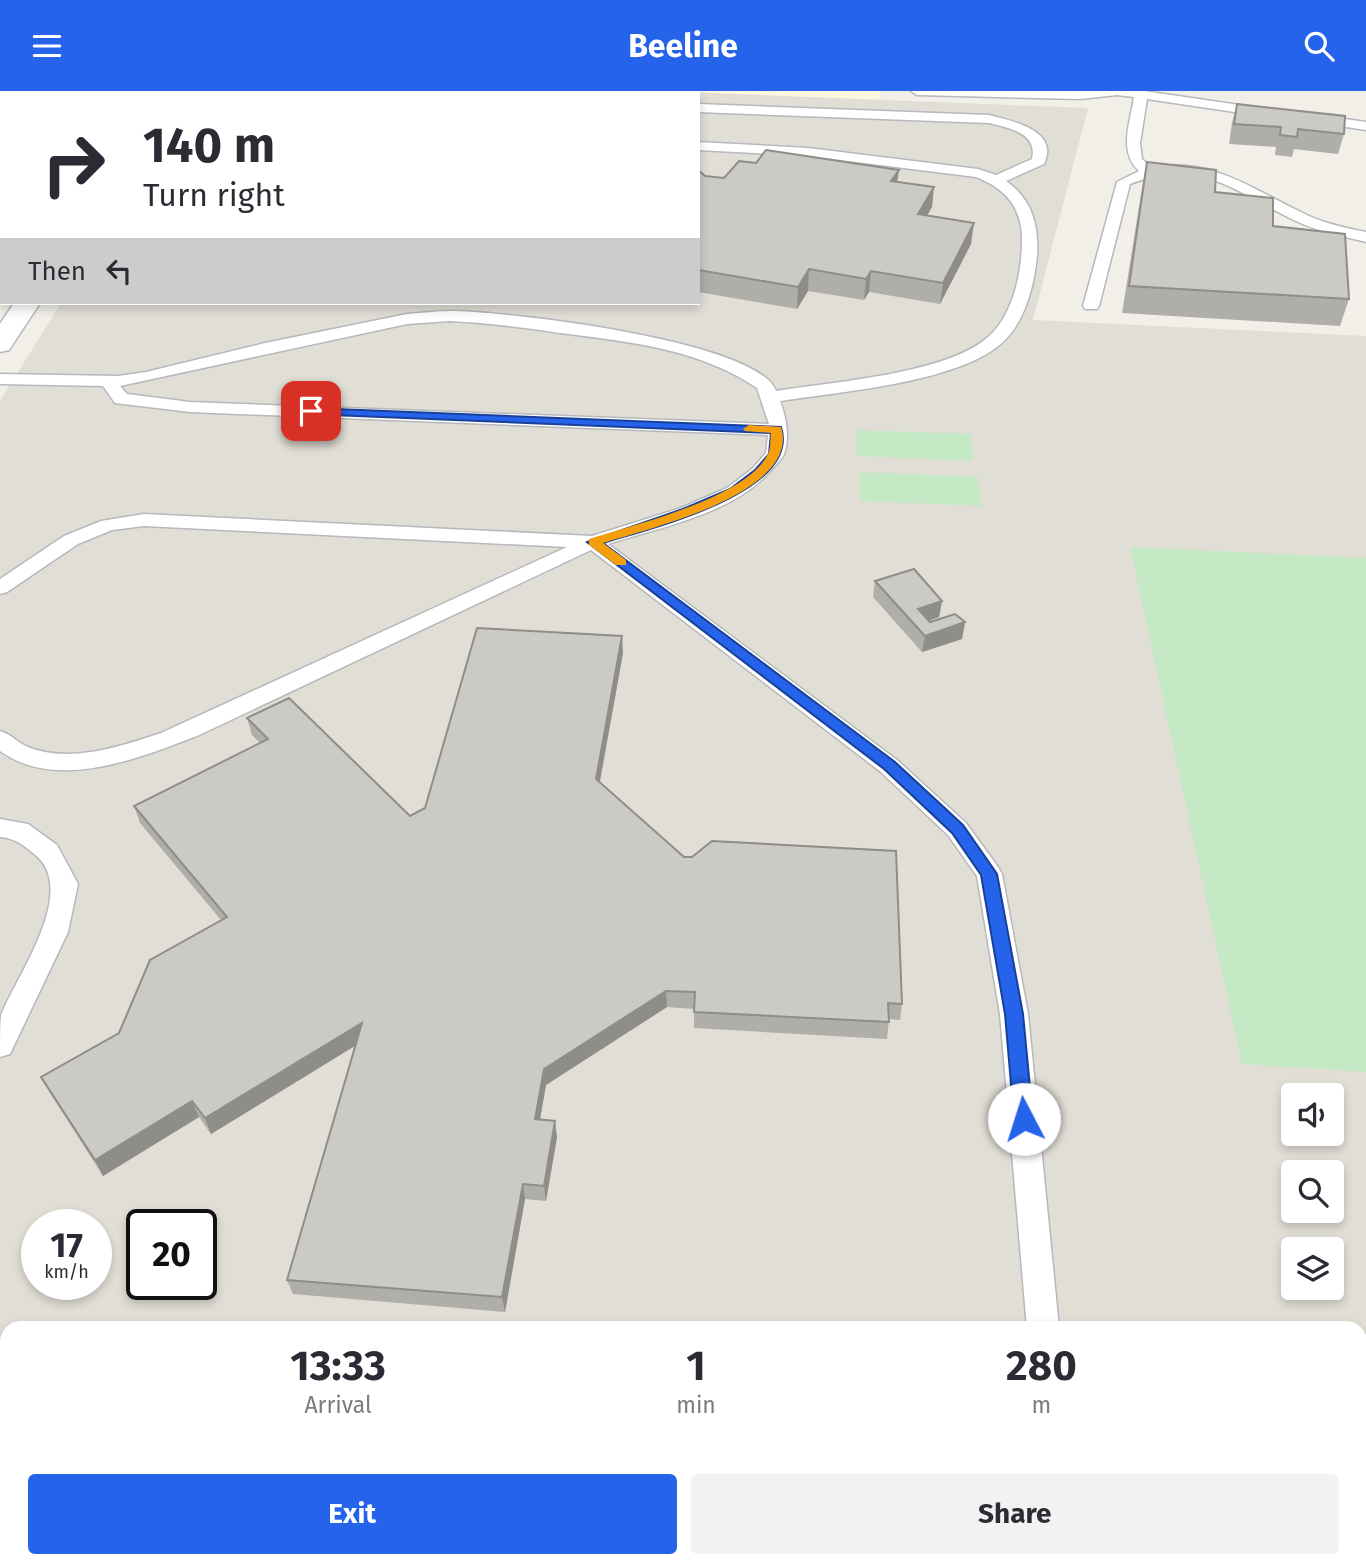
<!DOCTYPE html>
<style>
body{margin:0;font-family:"Fira Sans",sans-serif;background:#f2f2f3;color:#2b2b33;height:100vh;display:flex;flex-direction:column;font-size:26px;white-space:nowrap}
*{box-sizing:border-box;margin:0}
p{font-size:23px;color:#7c7c81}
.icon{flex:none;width:38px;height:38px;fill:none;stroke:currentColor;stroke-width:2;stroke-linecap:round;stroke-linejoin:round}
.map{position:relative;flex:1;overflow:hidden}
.drawer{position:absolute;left:0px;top:1230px;width:1367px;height:247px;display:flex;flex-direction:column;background:#fff;border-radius:21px 21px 0 0;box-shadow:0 4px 10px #0003}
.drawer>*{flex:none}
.hud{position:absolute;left:0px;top:0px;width:700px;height:214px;box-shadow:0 4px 10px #0003;background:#fff;color:#2b2b33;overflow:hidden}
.tools{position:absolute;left:1281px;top:992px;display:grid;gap:14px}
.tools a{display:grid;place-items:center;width:63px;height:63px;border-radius:7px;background:#fff;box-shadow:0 4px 10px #0003;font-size:35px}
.speed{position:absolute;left:21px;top:1118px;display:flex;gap:14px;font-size:35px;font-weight:700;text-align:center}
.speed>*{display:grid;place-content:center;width:91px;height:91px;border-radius:50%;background:#fff;box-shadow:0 4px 10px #0003;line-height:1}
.speed small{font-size:18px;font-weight:400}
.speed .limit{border:4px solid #111;border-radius:10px;background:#fff;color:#111}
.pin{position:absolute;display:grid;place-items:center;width:60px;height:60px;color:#fff;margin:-30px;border-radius:14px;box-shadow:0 4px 10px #0006}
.me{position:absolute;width:77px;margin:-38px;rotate:355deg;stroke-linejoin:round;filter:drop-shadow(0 0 5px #0008)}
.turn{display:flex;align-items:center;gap:24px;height:147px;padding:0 28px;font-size:32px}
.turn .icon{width:91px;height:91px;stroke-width:2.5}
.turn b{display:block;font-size:49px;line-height:60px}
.then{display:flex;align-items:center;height:66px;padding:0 28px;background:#0003;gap:14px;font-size:26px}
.eta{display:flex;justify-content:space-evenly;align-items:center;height:119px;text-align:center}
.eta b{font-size:42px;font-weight:700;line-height:49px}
.button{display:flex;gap:14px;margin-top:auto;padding:14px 28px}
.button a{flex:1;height:80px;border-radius:7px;background:#2563eb;color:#fff;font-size:28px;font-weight:700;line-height:80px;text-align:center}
.button a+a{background:#f2f2f3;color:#2b2b33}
header{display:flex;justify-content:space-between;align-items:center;height:91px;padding:0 28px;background:#2563eb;color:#fff;font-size:32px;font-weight:700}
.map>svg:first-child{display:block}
.commercial{fill:#fef7e0}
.education{fill:#e1ded6;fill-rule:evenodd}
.green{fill:#c5e8c5}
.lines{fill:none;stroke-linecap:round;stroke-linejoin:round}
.lane-casing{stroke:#b5b8bc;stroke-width:3}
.street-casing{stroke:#b5b8bc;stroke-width:3}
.lane{fill:#fff;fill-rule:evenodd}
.street{fill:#fff;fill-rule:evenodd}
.wall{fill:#afaea9}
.shaded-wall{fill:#8f8d8a}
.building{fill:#cccac5;stroke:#8f8d8a;stroke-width:2}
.route{fill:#2563eb;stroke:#184099;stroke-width:2}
.slow{fill:#f59e0b}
</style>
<header><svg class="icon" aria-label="menu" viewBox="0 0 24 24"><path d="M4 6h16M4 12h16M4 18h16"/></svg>Beeline<svg class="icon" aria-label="search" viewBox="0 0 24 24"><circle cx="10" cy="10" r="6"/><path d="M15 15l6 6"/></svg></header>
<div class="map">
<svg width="1366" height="1476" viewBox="0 0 1366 1476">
<rect width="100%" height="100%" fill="#f1efe8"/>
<path class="commercial" d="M677,0h203v9z"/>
<path class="education" d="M296,0h360l432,17 -55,212 333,16v1051h-6v-59h-1353v131h-7v-1058l61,-98h637v-210h-409zM1293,1004h39v39h-39zM1293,1082h39v38h-39zM37,1134h59v60h-59zM142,1134h59v60h-59zM1293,1158h39v39h-39z"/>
<g class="green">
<path d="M857,339l114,4 3,27 -117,-5z"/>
<path d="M860,381l118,5 4,29 -122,-5z"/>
<path d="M1130,456l236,11v514l-124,-8z"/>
</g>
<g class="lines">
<g class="lane-casing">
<g id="lane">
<rect x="122" y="0" width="12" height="2"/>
<path d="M289,0h14l1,2h-14z"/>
<path d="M911,0h233l129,19v6l-5,1 -121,-18 -7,44 2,16 9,8c64,-10 103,24 158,49 18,8 37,12 57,16v10c-24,-6 -46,-10 -68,-20 -63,-29 -95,-66 -168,-38l-31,122 -2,3h-12l-2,-3 34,-124 22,-11c-21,-19 -9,-48 -5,-74l-17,-2 -37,4 -163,-4z"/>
<path d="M698,13l291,11c23,6 71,15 55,49l-38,17c26,18 33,44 31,75 -3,31 -13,71 -40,91 -47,36 -158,45 -217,54 6,16 10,36 4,53 -1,4 -7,9 -10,13 -39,47 -110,59 -166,77l289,216 69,63 32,44 4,7 26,140 31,314h-32l-27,-314 -23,-138 -29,-41 -67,-63 -290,-222 -394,186c-58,22 -140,56 -197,15v-20c11,3 18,12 28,16 41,17 94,-1 133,-14l406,-186 -423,-21 -32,4 -34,14 -71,48 -7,2v-15l64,-43 37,-15 43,-7 448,22 89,-28 46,-20 25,-19 14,-16 2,-18 -578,-23 -75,-9 -12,-17 -103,-2v-10l118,2 28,-4 119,-29 142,-29c14,-1 29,-3 43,-3 54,0 307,29 326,80 55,-9 169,-17 211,-53 26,-22 35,-65 35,-98 0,-33 -17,-52 -46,-63l-168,-21 -110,-6v-8l110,6 170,21 18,6 36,-16c6,-26 -23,-31 -43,-36l-291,-11zM450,230c40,2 78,7 118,13 65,8 133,16 189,54l12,36 -579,-22 -63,-8 -7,-8 287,-62z"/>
<path d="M1311,23l55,8v8l-60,-9v-6z"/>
<path d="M0,728l28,5 29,21 21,39 -10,48 -58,122 -10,3c0,-12 0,-31 1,-42 16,-40 80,-127 32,-162 -11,-9 -19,-15 -33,-16z"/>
</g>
</g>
<g class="street-casing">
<g id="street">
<path d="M240,0h23l-24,2z"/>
<path d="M14,212h26l-31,47 -9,2v-28z"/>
<path d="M1366,1360v54l-6,1v-54z"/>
<path d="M0,1424h7v46l20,2 -10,4h-17z"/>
</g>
</g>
<use href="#lane" class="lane"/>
<use href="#street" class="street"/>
</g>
<g class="wall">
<path d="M1237,13l107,30 -6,20 -44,-5 -2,8 -17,-2 1,-8 -47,-3 3,-21z"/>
<path d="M1147,71l68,30 58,34 76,73 -9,27 -218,-13 20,-125z"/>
<path d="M756,72l143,7 -2,11 35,26 -5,8 44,29 -31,60 -71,-12 -5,8 -56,-9 -11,18 -99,-17v-122l7,6 19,2z"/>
<path d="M875,490l67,20 -3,16 -10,4 1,1h35l-3,17 -40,13 -49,-55z"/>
<path d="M623,562l-23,129 84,75 218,147 -2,16 -11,-1 -2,20 -193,-11v-19l-27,-2 -121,78 -6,35 17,17 -11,64 -21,-2 -20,113 -212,-18 -6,-14 68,-234 -144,88 -12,-17 -96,59 -53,-83 -9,-16 78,-44 102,-113 -81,-97 -6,-17 126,-63 -8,-8 -5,-17 163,98 15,-8z"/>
</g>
<g class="shaded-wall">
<path d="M899,79l-3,20 -5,-9z"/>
<path d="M934,96l-2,20 -16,28 2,-21z"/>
<path d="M974,132l-3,21 -31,60 3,-21z"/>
<path d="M809,178l-1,22 -11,18 1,-22z"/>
<path d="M871,180l-2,21 -5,8 2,-21z"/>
<path d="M942,510l-3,16 -24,8 3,-16z"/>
<path d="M965,531l-3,17 -40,13 3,-16z"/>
<path d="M622,545l1,17 -26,143 -1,-17z"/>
<path d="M666,900l1,16 -121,78 -9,50 -2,-16 9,-50z"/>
<path d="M362,932l4,16 -155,95 -6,-16z"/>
<path d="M192,1010l7,16 -96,59 -8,-16z"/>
<path d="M555,1030l2,16 -11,64 -2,-15z"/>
<path d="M523,1093l2,15 -20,113 -3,-15z"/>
</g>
<g class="building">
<path d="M1237,13l108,12 -1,18 -46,-5 -1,8 -17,-2 1,-8 -47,-3z"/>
<path d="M766,59l133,20 -8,11 43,6 -16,27 56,9 -31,60 -72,-12 -5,8 -57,-10 -11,18 -100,-17v-100l7,6 19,2 15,-17 17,2z"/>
<path d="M1147,71l69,8 -1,22 58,6v28l72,8 4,65 -220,-13z"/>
<path d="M914,478l28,32 -24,8 12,13 25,-8 10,8 -40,14 -50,-55z"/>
<path d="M477,537l145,8 -26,143 88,78h8l20,-16 184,10 6,153 -14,-1 1,19 -195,-10 1,-20 -29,-1 -122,78 -9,50 20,2 -11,65 -21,-2 -21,113 -215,-17 75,-257 -157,95 -13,-17 -97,59 -54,-83 78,-44 31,-73 77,-43 -93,-111 134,-67 -21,-21 42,-20 121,118 15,-8z"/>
</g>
<path class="route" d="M311,317l470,19c21,66 -134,102 -178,116l292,219 68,63 34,49 26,140 10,105 -3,5 -6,3 -7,-3 -3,-5 -9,-105 -24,-139 -29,-42 -68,-64 -297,-227 96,-33 47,-20 25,-19 14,-16 2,-21 -464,-19 -2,-3z"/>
<path class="slow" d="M749,334l32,2c21,66 -134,102 -178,116l23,17v5h-10l-27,-20v-6c44,-14 158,-41 179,-85 3,-5 2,-15 3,-21l-26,-2 -2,-2z"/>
</svg>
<div class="tools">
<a><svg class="icon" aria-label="sound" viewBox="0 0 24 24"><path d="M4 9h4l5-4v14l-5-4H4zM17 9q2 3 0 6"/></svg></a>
<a><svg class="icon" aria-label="search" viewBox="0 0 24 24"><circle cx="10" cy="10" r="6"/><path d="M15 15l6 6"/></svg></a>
<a><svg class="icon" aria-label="layers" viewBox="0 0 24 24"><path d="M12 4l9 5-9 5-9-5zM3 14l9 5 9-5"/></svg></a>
</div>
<div class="speed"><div>17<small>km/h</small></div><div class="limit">20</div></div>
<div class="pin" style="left:311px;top:320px;background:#d93025"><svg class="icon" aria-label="arrive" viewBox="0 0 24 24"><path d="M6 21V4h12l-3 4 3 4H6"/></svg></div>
<svg class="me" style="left:1024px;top:1028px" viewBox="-20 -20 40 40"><circle r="19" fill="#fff"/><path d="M0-13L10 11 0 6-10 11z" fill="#2563eb"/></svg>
<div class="hud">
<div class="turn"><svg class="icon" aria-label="right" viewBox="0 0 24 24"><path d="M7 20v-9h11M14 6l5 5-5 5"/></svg><div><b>140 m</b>Turn right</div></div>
<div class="then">Then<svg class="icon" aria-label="left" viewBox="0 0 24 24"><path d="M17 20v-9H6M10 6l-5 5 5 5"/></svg></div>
</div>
<section class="drawer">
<div class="eta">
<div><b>13:33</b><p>Arrival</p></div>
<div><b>1</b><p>min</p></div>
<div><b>280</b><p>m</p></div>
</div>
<div class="button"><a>Exit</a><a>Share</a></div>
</section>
</div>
